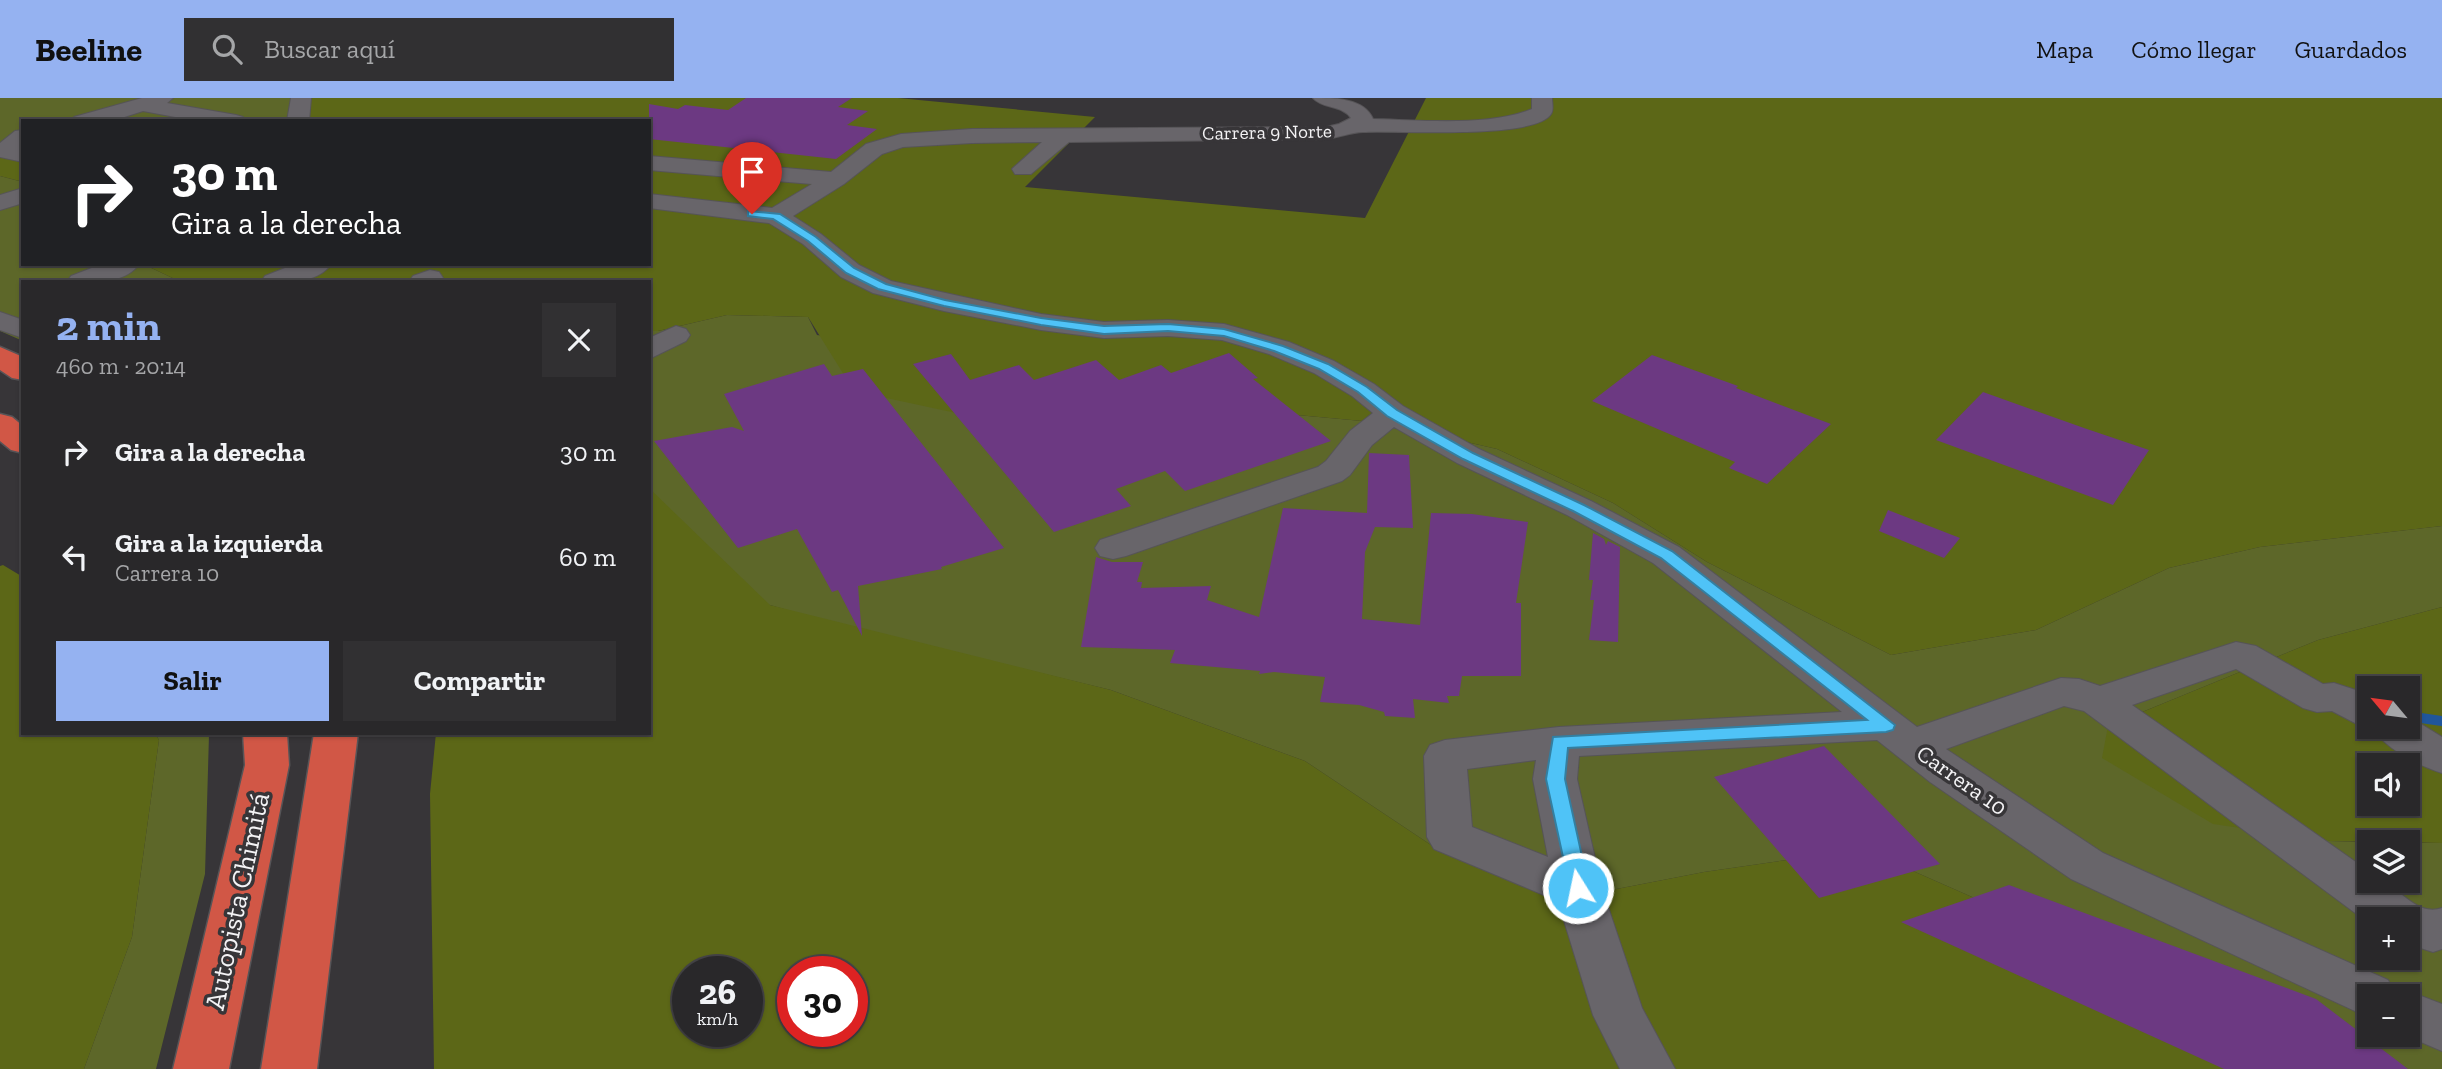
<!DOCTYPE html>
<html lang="es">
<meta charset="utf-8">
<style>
body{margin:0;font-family:"Zilla Slab",serif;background:#313032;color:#f1f3f6;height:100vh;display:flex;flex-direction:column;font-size:26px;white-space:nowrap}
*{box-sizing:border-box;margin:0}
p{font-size:23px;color:#a5a6a8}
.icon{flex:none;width:38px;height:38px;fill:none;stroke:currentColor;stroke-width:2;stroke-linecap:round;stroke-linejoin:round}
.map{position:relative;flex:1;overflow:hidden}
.panel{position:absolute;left:21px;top:182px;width:630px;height:455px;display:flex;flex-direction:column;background:#29282a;border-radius:0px;box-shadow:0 2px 5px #0004,0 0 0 2px #454447}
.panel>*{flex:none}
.hud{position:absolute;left:21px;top:21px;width:630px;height:147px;border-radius:0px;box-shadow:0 2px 5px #0004,0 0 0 2px #454447;background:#202124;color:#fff;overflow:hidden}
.needle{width:46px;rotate:299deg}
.tools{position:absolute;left:2357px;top:578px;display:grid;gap:14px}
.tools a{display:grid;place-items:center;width:63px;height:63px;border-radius:0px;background:#29282a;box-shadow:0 2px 5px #0004,0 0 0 2px #454447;font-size:35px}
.speed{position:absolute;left:672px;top:858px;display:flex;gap:14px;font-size:35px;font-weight:700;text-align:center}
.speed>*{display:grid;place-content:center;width:91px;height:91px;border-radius:50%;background:#29282a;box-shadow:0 2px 5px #0004,0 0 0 2px #454447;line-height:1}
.speed small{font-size:18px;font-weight:400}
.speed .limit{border:10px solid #d22;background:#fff;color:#111}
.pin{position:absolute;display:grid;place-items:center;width:60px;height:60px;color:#fff;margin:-72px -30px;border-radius:50% 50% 50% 0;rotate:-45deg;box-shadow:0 0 7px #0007}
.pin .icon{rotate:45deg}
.me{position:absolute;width:77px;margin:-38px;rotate:350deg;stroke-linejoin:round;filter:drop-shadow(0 0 5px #0008)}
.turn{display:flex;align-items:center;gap:24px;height:147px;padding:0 35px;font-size:32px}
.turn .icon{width:91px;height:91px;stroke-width:2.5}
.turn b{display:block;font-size:49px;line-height:60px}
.round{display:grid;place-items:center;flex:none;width:74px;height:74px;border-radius:0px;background:#313032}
.headline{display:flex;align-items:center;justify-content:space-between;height:119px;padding:0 35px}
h1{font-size:42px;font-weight:700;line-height:52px;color:#95b2f1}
.cta{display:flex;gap:14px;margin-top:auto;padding:14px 35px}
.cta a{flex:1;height:80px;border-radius:0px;background:#95b2f1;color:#111;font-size:28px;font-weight:700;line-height:80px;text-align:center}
.cta a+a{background:#313032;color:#f1f3f6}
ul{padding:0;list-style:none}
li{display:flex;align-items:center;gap:21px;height:105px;padding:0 35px}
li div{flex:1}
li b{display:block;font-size:26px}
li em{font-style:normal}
header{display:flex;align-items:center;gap:42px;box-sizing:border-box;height:98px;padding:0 35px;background:#95b2f1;color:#111}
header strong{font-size:33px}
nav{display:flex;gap:38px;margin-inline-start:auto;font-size:24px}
.search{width:490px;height:63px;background:#313032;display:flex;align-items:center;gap:18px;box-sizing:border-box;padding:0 24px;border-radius:0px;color:#a5a6a8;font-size:26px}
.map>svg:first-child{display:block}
.green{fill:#5d6729;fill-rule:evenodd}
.forest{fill:#5c6717;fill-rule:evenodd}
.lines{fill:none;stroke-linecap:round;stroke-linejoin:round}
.stream{stroke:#20569b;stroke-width:10}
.building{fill:#6c3982}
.minor-casing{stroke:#565457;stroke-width:2}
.highway-casing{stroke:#565457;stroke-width:3}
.minor{fill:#68656a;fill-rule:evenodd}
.highway{fill:#d15746;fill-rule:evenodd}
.route{fill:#4fc3f7;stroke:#337fa1;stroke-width:2}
.labels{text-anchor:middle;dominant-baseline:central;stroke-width:7;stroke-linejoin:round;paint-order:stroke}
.far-street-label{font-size:19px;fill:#f4f3f5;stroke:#373538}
.street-label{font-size:23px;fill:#f4f3f5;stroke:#373538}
.near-street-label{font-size:28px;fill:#f4f3f5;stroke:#373538}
</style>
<header>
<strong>Beeline</strong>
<div class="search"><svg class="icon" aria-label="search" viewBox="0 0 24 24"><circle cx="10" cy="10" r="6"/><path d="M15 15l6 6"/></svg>Buscar aquí</div>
<nav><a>Mapa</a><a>Cómo llegar</a><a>Guardados</a></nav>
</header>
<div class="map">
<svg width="2442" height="971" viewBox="0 0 2442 971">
<rect width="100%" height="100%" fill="#373538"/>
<g class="green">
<path d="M0,0h304l-10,23h-271v27h-23z"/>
<path d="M0,78l23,6v82h120l38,18h-158v59l-23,-10z"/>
<path d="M727,217l81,2 9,18 480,80 87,8 113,26 116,54 94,59 184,93 145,-25 133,-62 91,-21 182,-21v81l-124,33 -210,86 222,115 39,1 1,38h38v-37h34v226h-90l-139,-66 -350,-154 -159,23 -139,27 -131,-52 -129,-86 -194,-71 -282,-68 -126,-36 -54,-38v-217h9zM2370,821h38v38h-38zM2370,898h38v38h-38z"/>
<path d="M155,635l54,2 -4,139 -49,195h-72l48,-132 27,-197z"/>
</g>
<g class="forest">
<path d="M304,0h594l197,19 -70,70 340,31 61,-120h1016v428l-182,21 -91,21 -133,62 -145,25 -184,-93 -94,-59 -116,-54 -113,-26 -87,-8 -304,6 -139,-30 -46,-74 -81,-2 -69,16h-9v-49h-468l-38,-18h506v-143h-355z"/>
<path d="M0,50h23v34l-23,-6z"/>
<path d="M649,390l121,117 341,85 194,71 129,86 131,52 139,-27 159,-23 350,154 139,66h-1918l-4,-275 6,-61h213zM688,873h59v60h-59zM793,873h59v60h-59z"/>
<path d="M3,467l20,12v156h132l4,7 -27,197 -48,132h-84v-503z"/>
<path d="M2442,509v236l-112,-2 -117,-17 -111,-66 6,-32 210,-86zM2370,590h38v38h-38zM2370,667h38v38h-38z"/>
</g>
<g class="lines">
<path class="stream" d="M2414,619l28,4"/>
</g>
<g class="building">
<path d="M746,0h106l-14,9 30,4 -21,14 30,4 -41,30 -187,-20v-35l29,5 7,-4 43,5z"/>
<path d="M1229,255l29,25 -5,1 78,62 -146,50 -20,-20 -49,18 15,17 -77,26 -141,-168 38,-10 19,26 49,-15 15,15 62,-20 23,20 42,-15 10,8z"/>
<path d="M1652,257l86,31 -2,2 95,36 -64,60 -38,-16 6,-6 -143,-61z"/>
<path d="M824,266l8,12 31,-7 141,179 -63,19 1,2 -84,17 4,50 -24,-46 -6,2 -35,-63 -59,19 -84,-107 78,-14 12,4 -20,-37z"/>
<path d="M1983,294l101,36 65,22 -36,55 -177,-65z"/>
<path d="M1369,355l40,2 4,73 -38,-1 -10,25 -3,67 58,6 11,-112 41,1 56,8 -12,81h5v73h-59l-3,20h-12l2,7 -36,-4 2,19 -30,-2 -1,-4 -25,-7 -39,-3 5,-25 -51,-5 -15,2 1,-3 -90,-8 5,-13 -94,-3 15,-90 16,5h31l-6,20h5l-1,6 70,-2 -4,14 52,17 24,-109 84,5z"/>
<path d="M1888,412l72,28 -16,20 -65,-27z"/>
<path d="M1593,435l11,6 2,6 2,-4 12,6 -2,95 -29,-2 5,-40h-4l3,-20h-4z"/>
<path d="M1824,648l116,118 -121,34 -105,-121z"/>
<path d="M2009,787l307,114 92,70h-184l-323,-147z"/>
</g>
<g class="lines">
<g class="minor-casing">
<g id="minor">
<path d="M142,0h31l-6,5 69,12 7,2 3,4h-49l-54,-10 -31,10h-41l3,-4z"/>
<path d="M291,0h20l-2,23h-22z"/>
<path d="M1313,0c22,0 51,0 60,21 46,1 116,8 159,-10v-11h20c0,5 2,12 -1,16 -16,26 -157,16 -188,18 -12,0 -25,6 -37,7l-257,3 -38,32h-16l-3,-5 30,-27 -70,1 -69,4 -21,7 -38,30 -51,32 28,18 38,31 32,16 150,33 63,8 64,-2 56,4 65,18 45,19 40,23 29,22 76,43 112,52 88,46 238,180 144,-49 18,1 21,7 136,-44 20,4 67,38 11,-1 34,11 2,32h38v-10l34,21v36c-23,-7 -58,-25 -70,-46l-17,-4 -23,-12 -15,1 -14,-4 -67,-39 -104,36 238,167v8c28,0 43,38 72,28v41l-9,3 -25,-8v-25h-38v5l-286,-213 -20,-5 -118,43 157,104 285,127 7,15 13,-4 34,13v47l-40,-17h6v-38h-38v22l-299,-139 -141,-97 -53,-42 -298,16 -2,23 25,110 40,119 33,61h-55l-27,-54 -35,-114 -124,-52 -7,-12 -3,-81 6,-11 15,-5 114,-13 283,-15 -189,-149 -86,-48 -110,-52 -63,-36 -22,18 -22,30 -8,6 -216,75 -13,3 -13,-3 -5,-8 5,-8 218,-73 8,-6 24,-30 23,-18 -21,-17 -38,-23 -45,-19 -47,-14 -54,-4 -64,2 -63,-8 -97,-19 -71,-18 -32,-16 -38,-33 -34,-21 -120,-15v-14l123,14 40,-24 -163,-14v-14l182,16 35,-28 35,-10 71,-5 354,-2 13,-3 12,-6c-9,-13 -28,-9 -38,-20zM1536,662l-3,19 15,78 -76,-30 -5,-58z"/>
<path d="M23,32v17l-3,2 3,1v12l-23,-5v-14l15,-12z"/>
<path d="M23,90v15l-23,7v-15z"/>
<path d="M102,166h37c-14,21 -50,18 -72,18l4,-6z"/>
<path d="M295,166h36c-14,21 -49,18 -70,18l4,-6z"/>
<path d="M430,172l9,2 4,6 -2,4h-32l4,-6z"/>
<path d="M0,214l23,8v18l-23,-8z"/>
<path d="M676,228l10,3 4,6 -4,6 -37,18v-21z"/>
</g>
</g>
<g class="highway-casing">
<g id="highway">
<path d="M0,249l23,10v23l-11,-2 -12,-8z"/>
<path d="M0,316l12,3 11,9v27l-12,-3 -11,-9z"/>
<path d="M243,635h44l2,32 -60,304h-56l72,-304z"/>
<path d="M314,635h44l-41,336h-56z"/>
</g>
</g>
<use href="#minor" class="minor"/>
<use href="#highway" class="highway"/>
</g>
<path class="route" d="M748,113l32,3 36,23 38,31 32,16 59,16 96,18 63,8 64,-2 56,5 59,17 45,18 39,23 30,23 76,43 111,52 88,46 223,174 -2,5 -7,2 -318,16 -3,31 24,109 -3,6 -8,3 -7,-3 -25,-115 7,-42 314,-17 -206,-162 -88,-47 -110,-52 -76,-43 -29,-24 -39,-23 -45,-18 -50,-15 -56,-5 -64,3 -63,-9 -97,-19 -66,-17 -32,-16 -38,-32 -35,-22 -25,-3z"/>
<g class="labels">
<g class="far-street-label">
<text transform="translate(1267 34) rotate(-1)">Carrera 9 Norte</text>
</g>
<g class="street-label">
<text transform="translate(1962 682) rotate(35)">Carrera 10</text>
</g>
<g class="near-street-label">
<text transform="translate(237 803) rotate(-78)">Autopista Chimitá</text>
</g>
</g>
</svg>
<div class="tools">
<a><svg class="needle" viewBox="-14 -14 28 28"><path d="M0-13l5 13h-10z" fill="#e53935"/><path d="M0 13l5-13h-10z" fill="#a5a6a8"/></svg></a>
<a><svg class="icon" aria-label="sound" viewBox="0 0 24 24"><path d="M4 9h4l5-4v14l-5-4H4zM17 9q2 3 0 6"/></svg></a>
<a><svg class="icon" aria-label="layers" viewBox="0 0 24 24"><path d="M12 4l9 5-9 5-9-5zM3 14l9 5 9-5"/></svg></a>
<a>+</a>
<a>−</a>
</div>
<div class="speed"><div>26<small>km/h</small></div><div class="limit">30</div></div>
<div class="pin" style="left:752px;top:116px;background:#d93025"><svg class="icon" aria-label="arrive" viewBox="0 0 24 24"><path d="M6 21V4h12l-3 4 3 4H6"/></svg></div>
<svg class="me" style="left:1578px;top:790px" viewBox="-20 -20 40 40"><circle r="17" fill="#4fc3f7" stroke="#fff" stroke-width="3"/><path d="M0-11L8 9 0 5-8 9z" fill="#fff"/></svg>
<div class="hud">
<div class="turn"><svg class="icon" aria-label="right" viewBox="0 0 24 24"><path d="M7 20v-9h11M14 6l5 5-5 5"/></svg><div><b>30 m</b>Gira a la derecha</div></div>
</div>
<section class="panel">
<div class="headline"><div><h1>2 min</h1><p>460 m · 20:14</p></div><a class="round"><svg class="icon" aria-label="close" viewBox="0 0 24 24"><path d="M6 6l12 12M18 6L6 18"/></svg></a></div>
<ul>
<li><svg class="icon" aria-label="right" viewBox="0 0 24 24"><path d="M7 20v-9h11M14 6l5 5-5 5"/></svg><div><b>Gira a la derecha</b></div><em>30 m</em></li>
<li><svg class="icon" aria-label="left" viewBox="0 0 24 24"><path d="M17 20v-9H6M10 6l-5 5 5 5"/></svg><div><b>Gira a la izquierda</b><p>Carrera 10</p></div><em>60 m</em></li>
</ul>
<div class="cta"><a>Salir</a><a>Compartir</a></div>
</section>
</div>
